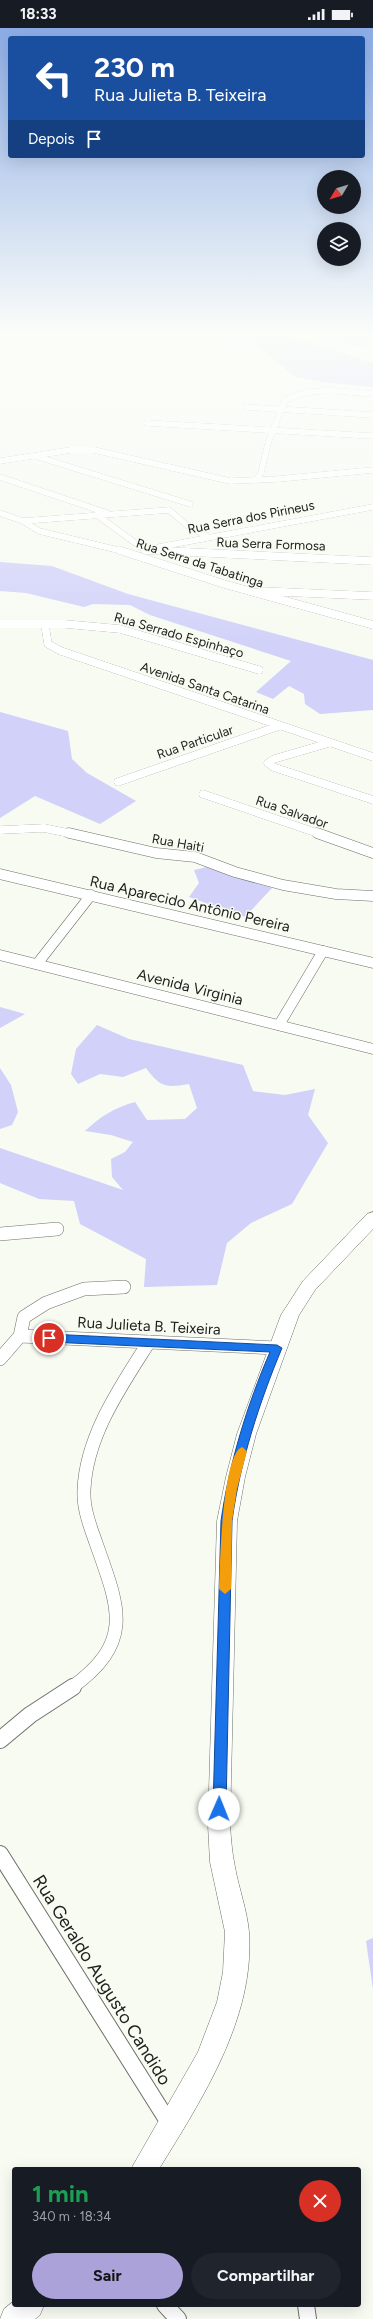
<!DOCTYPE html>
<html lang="pt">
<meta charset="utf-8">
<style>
body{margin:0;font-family:Figtree,sans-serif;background:#20242c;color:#f1f3f6;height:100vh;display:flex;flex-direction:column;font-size:15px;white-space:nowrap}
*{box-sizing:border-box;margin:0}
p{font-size:13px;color:#9ea1a6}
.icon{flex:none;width:22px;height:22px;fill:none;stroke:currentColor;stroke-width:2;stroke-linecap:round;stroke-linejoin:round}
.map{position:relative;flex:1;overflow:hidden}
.panel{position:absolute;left:12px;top:2139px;width:349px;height:140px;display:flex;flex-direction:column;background:#171b24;border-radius:4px;box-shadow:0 4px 16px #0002}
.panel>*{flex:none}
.top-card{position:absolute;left:8px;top:8px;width:357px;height:122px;border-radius:4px;box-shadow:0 4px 16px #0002;background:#1a4fa0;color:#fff;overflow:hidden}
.needle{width:26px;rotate:232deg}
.controls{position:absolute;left:317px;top:142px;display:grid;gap:8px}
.controls a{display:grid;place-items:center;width:44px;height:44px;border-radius:50%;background:#171b24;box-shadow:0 4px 16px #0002;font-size:20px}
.pin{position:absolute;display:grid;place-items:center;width:34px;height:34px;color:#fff;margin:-17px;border:2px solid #fff;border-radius:50%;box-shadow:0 1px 4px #0007}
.me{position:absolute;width:44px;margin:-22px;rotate:1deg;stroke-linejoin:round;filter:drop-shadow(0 0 3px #0008)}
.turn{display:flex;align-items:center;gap:14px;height:84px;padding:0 20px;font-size:18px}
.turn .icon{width:52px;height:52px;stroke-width:2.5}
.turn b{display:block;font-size:28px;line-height:34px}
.then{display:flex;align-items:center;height:38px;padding:0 20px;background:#0003;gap:8px;font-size:15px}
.round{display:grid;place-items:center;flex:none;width:42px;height:42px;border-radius:21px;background:#20242c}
.overview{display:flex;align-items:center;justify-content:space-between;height:68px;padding:0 20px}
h1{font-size:24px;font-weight:700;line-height:30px;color:#1e9e55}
.action{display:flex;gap:8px;margin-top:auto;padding:8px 20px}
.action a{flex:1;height:46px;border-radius:24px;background:#aaa2d9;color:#111;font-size:16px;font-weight:700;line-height:46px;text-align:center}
.action a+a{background:#20242c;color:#f1f3f6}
.status{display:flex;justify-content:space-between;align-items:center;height:28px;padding:0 20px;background:#171b24;direction:ltr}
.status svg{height:11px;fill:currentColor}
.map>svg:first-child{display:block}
.green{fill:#d1d1f9}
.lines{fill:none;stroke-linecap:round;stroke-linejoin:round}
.street-far4-casing{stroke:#6e716a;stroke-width:6}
.street-far3-casing{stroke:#6e716a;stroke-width:8}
.street-far2-casing{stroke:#6e716a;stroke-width:11}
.street-far1-casing{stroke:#6e716a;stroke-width:14}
.street-casing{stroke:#6e716a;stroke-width:18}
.secondary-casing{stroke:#6e716a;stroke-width:1}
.street-far4{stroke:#fff;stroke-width:6}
.street-far3{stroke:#fff;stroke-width:8}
.street-far2{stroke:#fff;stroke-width:10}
.street-far1{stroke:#fff;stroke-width:13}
.street{stroke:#fff;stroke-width:16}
.secondary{fill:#fff;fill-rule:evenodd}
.route{fill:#1a73e8;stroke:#114b97}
.slow{fill:#f59e0b}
.labels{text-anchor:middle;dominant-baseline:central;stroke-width:3;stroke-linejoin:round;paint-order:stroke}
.far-street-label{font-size:13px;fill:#20211e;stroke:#f7fbf2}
.street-label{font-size:15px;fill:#20211e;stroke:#f7fbf2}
.near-street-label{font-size:18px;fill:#20211e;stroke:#f7fbf2}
</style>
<div class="status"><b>18:33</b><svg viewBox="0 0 49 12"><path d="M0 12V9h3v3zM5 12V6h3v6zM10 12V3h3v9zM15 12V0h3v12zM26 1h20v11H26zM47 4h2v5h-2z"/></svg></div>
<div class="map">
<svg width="373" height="2291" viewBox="0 0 373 2291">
<rect width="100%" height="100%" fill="#f7fbf2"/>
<g class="green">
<path d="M206,305h74l93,30v24l-42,-4 -36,-6 -40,-34z"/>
<path d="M298,305h57l14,4 -5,11z"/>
<path d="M0,534l52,4 76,28 245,66v50l-53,4 -15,-10 -1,-10 -15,-8 -16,13 -17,-7 35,-31 -141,-46 -20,-10 -37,-1 -9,3 -58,-14 -26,-2z"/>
<path d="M0,684l68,19 4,28 15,14 49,28 -36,23 -65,-28 -35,22z"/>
<path d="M207,839l65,21 -27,29 -56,-20 10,-14 -5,-13z"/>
<path d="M0,979l25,7 -25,14z"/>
<path d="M97,997l32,14 114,26 10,26 32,4 30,-6 -7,26 20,28 -36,61 -41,19 -24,20 -10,42 -73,2 2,-28 -66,-35 -6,-23 -35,-2 -39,-16v-35l123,42 -11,-13 -1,-18 14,-7 8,-10 -22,-7 -26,-4c16,-15 29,-23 50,-29l12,18 38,-1 12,-11 -8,-24c-24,4 -29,3 -43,-16l-23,9 -23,-3 -22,10 -7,-10 5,-25z"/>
<path d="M0,1040l11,17 7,27 -6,13 -12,4z"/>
<path d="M373,1910v51l-7,-48z"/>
</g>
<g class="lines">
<g class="street-far4-casing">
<g id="street-far4">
<path d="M286,305l87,20"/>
<path d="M0,306l68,10 100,-11"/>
<path d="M246,379l127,8"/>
<path d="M147,395l226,13"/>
<path d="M35,428l155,48"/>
<path d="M0,433l71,-11h23l136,31 48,-2 95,-9"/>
<path d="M0,449l107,36"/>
<path d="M256,452l5,-7 7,-30 17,-43c27,-14 59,-9 88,-6"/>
<path d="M0,485l23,8 146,-11 19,16 20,11"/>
<path d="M97,487l48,35 14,1"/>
<path d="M23,493l16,10 83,20"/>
<path d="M159,519l214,-40"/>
</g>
</g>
<g class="street-far3-casing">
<g id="street-far3">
<path d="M119,522l105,34 149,41"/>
<path d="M145,522l228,11"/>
<path d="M261,563l112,5"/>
<path d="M0,596h65l55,5 139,41"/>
<path d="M45,597l3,19 13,7 312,106"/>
<path d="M329,715l-55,16 -6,4 5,4 100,33"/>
<path d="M118,754l161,-56"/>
<path d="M203,766l117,40"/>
<path d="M0,802l44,-2 29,6"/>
</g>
</g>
<g class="street-far2-casing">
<g id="street-far2">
<path d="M69,805l87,20 39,4 40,15 48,13 53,9 37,2"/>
<path d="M317,805l56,20"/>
<path d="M0,846l373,89"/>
<path d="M0,927l373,94"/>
<path d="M37,936l54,-69"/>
<path d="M279,997l44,-74"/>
</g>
</g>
<g class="street-far1-casing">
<g id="street-far1">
<path d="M0,1206l57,-5"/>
<path d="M20,1308l257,12"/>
<path d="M0,1331l20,-23 4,-19 22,-14 38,-14 40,-2"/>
<path d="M71,1660c64,-46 48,-80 25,-145 -6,-17 -13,-35 -12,-53 2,-54 37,-104 65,-148"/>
</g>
</g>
<g class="street-casing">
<g id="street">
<path d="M0,1712l30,-25 43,-28"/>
<path d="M0,1826l171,272"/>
<path d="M165,2277l13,14"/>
<path d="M306,2277l2,14"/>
</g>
</g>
<g class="secondary-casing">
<g id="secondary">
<path d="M373,1184v17l-58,61 -16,25 -43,119 -11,43 -8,44 -7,304c1,14 2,28 5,42 4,22 12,43 14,65 6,86 -47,167 -90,237h-28l67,-117 19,-50 6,-30 2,-40 -15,-70 -2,-37 9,-304 9,-44 11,-43 44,-119 22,-34 64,-67z"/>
<path d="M14,2273v4h30l-4,10 -5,4h-35l4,-10z"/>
</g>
</g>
<use href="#street-far4" class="street-far4"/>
<use href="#street-far3" class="street-far3"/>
<use href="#street-far2" class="street-far2"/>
<use href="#street-far1" class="street-far1"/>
<use href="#street" class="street"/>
<use href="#secondary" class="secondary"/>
</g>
<linearGradient id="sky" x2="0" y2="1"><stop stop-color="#8cace6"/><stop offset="0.49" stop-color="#fbfdf9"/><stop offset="1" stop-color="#fbfdf9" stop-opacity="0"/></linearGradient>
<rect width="373" height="625" fill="url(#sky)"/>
<path class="route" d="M49,1306l228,11 5,3c-23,55 -42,114 -50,173l-6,288 -2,4 -5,2 -4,-2 -2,-4 8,-288c8,-57 26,-116 49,-169l-221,-10 -5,-4z"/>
<path class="slow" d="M242,1419l5,4 -10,38 -5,32 -1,68 -6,5 -6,-5c1,-22 3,-135 23,-142z"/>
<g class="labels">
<g class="far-street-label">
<text transform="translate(251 489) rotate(-11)">Rua Serra dos Pirineus</text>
<text transform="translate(271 516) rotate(2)">Rua Serra Formosa</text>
<text transform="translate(200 535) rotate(18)">Rua Serra da Tabatinga</text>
<text transform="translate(179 607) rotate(16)">Rua Serrado Espinhaço</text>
<text transform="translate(205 660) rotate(19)">Avenida Santa Catarina</text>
<text transform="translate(195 714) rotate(-19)">Rua Particular</text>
<text transform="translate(292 784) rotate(19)">Rua Salvador</text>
<text transform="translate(178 815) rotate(10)">Rua Haiti</text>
</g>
<g class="street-label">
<text transform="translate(190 876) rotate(13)">Rua Aparecido Antônio Pereira</text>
<text transform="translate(190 959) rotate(14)">Avenida Virginia</text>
<text transform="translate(149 1298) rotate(3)">Rua Julieta B. Teixeira</text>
</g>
<g class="near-street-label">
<text transform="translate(102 1952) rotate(58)">Rua Geraldo Augusto Candido</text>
</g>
</g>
</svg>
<div class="controls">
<a><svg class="needle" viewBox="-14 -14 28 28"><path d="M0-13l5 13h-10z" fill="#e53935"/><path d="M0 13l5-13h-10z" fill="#9ea1a6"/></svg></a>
<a><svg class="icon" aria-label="layers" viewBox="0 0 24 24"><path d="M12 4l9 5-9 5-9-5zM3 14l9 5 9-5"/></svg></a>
</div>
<div class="pin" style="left:49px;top:1310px;background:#d93025"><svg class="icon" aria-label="arrive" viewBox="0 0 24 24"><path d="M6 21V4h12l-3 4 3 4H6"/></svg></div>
<svg class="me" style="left:219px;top:1781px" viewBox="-20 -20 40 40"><circle r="19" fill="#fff"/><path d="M0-13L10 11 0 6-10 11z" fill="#1a73e8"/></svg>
<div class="top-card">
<div class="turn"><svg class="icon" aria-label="left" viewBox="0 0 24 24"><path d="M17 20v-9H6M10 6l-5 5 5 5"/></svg><div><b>230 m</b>Rua Julieta B. Teixeira</div></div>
<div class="then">Depois<svg class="icon" aria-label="arrive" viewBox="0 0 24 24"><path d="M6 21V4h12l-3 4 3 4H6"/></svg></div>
</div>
<section class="panel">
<div class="overview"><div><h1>1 min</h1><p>340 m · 18:34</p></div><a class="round" style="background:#d93025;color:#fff"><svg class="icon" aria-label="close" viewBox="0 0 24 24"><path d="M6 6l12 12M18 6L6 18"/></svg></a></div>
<div class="action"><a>Sair</a><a>Compartilhar</a></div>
</section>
</div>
